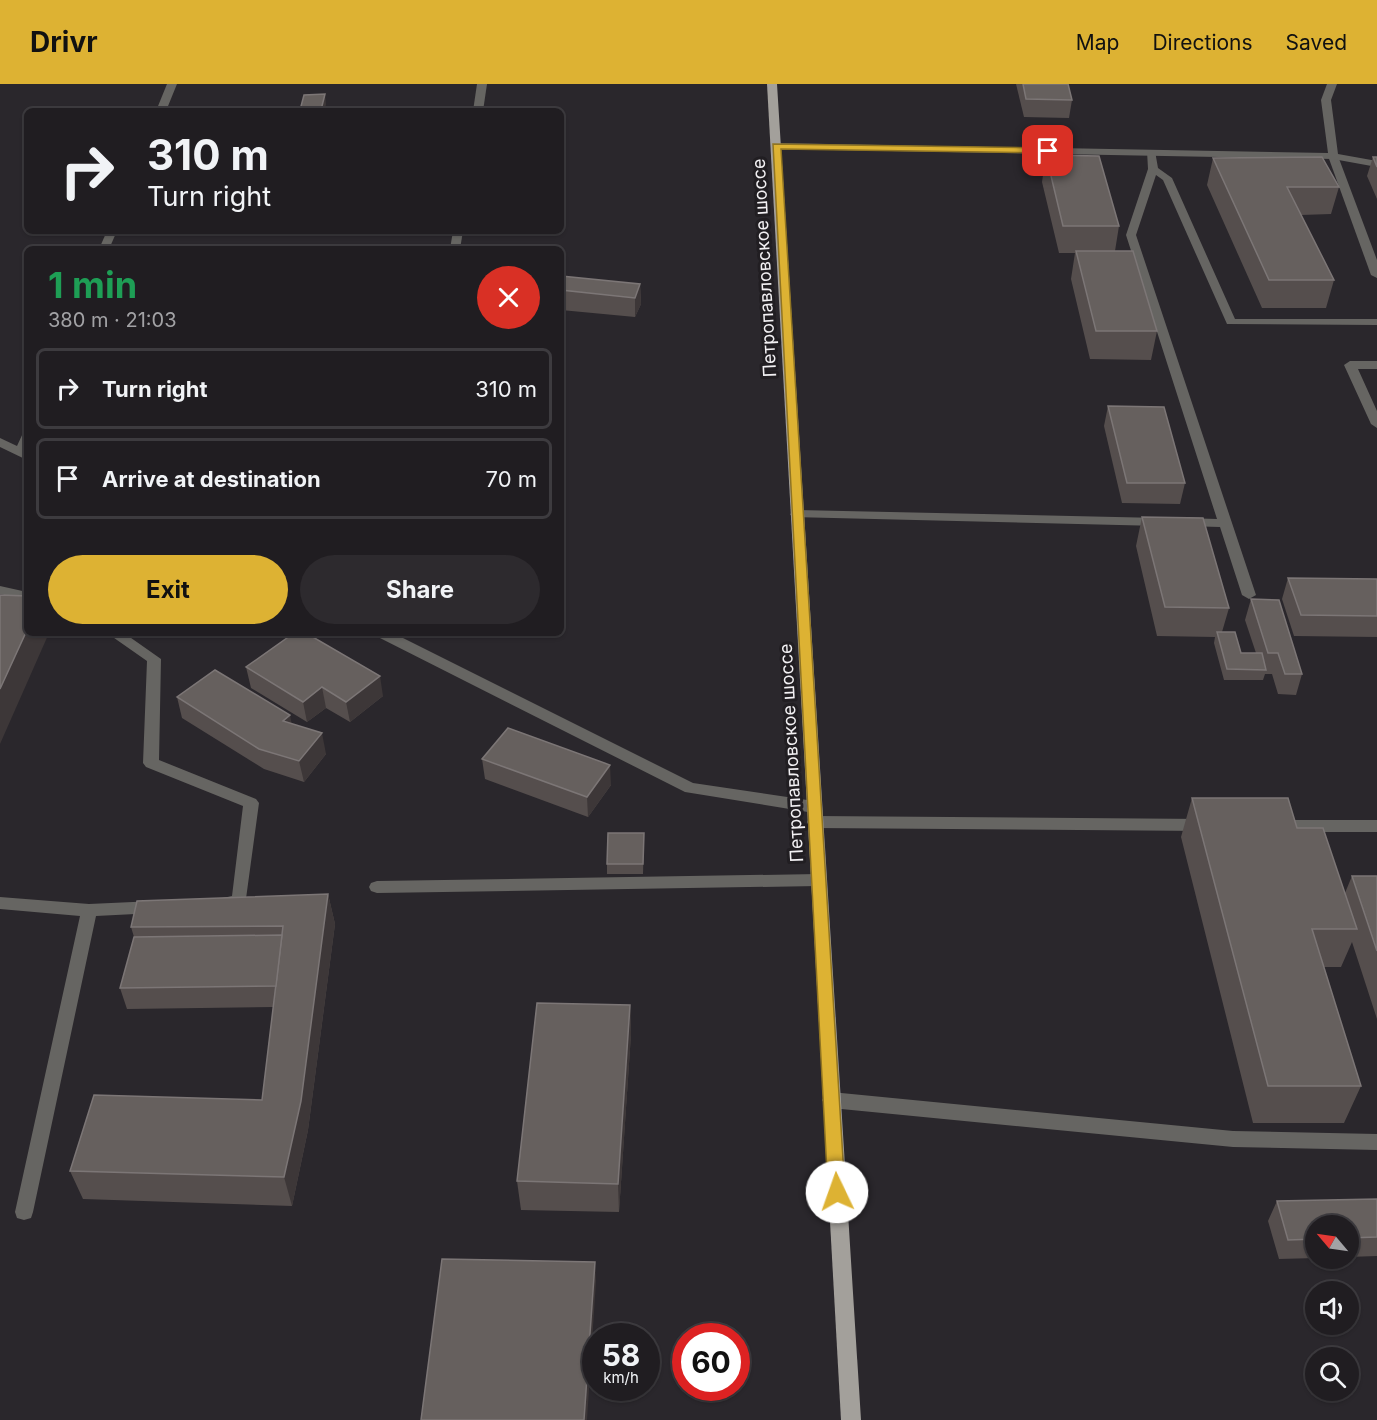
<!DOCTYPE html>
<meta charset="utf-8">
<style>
body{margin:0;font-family:Inter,sans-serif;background:#2d2a2e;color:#f1f3f6;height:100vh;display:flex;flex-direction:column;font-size:22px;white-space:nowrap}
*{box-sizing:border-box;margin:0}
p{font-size:20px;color:#a2a2a5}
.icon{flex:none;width:33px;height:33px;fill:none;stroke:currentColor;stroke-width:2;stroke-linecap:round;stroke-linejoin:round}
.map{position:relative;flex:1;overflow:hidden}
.drawer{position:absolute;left:24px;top:162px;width:540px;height:390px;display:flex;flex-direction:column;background:#201d21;border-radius:9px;box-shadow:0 2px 4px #0004,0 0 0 2px #3d3b3f}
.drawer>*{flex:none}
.top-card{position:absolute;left:24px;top:24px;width:540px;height:126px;border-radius:9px;box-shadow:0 2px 4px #0004,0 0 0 2px #3d3b3f;background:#201d21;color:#f1f3f6;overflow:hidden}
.needle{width:39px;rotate:299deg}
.buttons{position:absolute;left:1305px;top:1131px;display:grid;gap:12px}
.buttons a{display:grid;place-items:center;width:54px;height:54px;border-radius:50%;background:#201d21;box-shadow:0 2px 4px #0004,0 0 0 2px #3d3b3f;font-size:30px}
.speed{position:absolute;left:582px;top:1239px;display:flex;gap:12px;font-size:30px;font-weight:700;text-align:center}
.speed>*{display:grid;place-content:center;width:78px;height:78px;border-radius:50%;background:#201d21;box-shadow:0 2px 4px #0004,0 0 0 2px #3d3b3f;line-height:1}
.speed small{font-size:15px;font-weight:400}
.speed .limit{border:9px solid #d22;background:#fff;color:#111}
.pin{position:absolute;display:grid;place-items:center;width:51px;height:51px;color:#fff;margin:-26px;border-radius:12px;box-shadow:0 3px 9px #0006}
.me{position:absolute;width:66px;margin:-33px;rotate:357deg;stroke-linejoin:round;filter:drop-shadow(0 0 4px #0008)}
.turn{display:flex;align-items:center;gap:21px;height:126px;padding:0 24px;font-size:27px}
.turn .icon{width:78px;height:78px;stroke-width:2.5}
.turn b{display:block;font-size:42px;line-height:51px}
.round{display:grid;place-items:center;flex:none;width:63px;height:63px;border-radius:32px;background:#2d2a2e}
.summary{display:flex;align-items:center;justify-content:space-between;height:102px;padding:0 24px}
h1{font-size:36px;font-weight:700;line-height:45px;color:#1e9e55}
.button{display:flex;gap:12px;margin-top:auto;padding:12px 24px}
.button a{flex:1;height:69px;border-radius:36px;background:#ddb233;color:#111;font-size:24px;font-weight:700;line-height:69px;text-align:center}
.button a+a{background:#2d2a2e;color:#f1f3f6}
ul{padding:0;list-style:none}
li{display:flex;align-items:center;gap:18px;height:81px;margin:0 12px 9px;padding:0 12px;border:3px solid #3d3b3f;border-radius:9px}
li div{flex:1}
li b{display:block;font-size:22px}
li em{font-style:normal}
header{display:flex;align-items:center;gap:36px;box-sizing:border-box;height:84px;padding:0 30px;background:#ddb233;color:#111}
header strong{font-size:28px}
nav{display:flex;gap:33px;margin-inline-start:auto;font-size:21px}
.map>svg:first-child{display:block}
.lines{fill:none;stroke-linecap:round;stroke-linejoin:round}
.lane{fill:#666562;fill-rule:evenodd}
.street{fill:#666562;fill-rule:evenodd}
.primary{fill:#a3a09b;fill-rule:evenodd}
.wall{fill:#554e4d}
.shaded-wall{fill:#3d3738}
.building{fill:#66605e;stroke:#7c7676;stroke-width:1.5}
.route{fill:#ddb233;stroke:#907421;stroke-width:1.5}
.labels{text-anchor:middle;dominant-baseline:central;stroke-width:6;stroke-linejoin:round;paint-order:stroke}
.street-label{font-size:18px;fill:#f2f0f3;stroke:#211e22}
</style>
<header>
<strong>Drivr</strong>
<nav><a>Map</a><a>Directions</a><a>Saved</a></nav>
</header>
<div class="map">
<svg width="1377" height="1336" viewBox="0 0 1377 1336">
<rect width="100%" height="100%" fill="#2a272c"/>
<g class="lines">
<g class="lane">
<path d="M1147,67h8l3,17 14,10 63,141h142v6l-150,-1 -64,-144 -7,-5 -20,60 120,360 -7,4 -7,-4 -22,-68 -36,-1 -7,-4 7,-4 33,1 -91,-284 22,-66z"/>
<path d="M1333,69l5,3 39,104v18l-6,-3 -43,-119z"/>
<path d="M1350,277h27v8h-19l19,42v17l-6,-4 -27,-59z"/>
<path d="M797,426l363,8 7,4 -7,4 -368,-9 -2,-3z"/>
<path d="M0,502l27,6v8l-27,-6z"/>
<path d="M107,549h17l37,26 -2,101 97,39 3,4 -14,103 -21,3 -6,-2 -2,-4 2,-4 14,-3 11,-90 -97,-39 -3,-4 4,-102z"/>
<path d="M815,732l390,3 6,2 2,4 -2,4 -6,2 -390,-3 -6,-2 -2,-4 2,-4z"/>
<path d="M1277,736h100v12h-100l-6,-2 -2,-4 2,-4z"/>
<path d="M818,790l6,2 2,4 -2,4 -6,2 -441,7 -6,-2 -2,-4 2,-4 6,-2z"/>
<path d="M0,813l89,7 66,-3 6,2 2,4 -2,4 -6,2 -59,3 -63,296 -2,6 -7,2 -7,-2 -2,-6 65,-296 -80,-7z"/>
<path d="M831,1008l402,39 144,3v16l-144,-3 -402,-39 -6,-3 -3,-5 3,-5z"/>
</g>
<g class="street">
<path d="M167,0h10l-11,27h-10z"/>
<path d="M477,0h10l-4,27h-10z"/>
<path d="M1327,0h10l-6,16 7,54 39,7v6l-44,-8 -557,-10 -5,-3 5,-3 552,10 -7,-53z"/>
<path d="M107,147h10l-8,18h-10z"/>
<path d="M453,147h10l-3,18h-10z"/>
<path d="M27,348v28l-27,-13v-9l17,8 6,-13z"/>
<path d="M374,549h19l300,150 121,18 5,2 3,4 -3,4 -5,2 -129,-21 -309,-156z"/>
</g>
<path class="primary" d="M767,0h10l84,1336h-20z"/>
</g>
<g class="wall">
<path d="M1016,0h52l4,16 -3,18 -45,-1z"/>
<path d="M1046,71l73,71 -4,25 42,80 -6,29 -61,-1 -19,-80 4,-26h-16l-17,-71z"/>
<path d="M1373,73h4v42l-10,-23z"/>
<path d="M1213,74l126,29 -8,27 -30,1 33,65 -8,28h-64l-55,-123z"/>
<path d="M561,192l79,8 1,20 -6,13 -74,-7z"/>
<path d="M1108,322l77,77 -5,21 -58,-1 -18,-77z"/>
<path d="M1142,433l87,91 -7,24 19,21h15l-11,-33 6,-21 51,75 -6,21 -18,-1 -6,-20h-7l-2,6h-39l-10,-37 1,-6 -58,-1 -21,-90z"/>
<path d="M1288,494l89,1v58l-83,-1 -12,-37z"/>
<path d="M246,583l137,29 -33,26 -24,-14 -19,14 -56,-34z"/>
<path d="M177,613l114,27 35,30 -22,28 -40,-13 -82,-51z"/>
<path d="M482,675l129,26 -23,32 -103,-38z"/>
<path d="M1192,714l105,30 48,65 7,-17h25v143l-25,-77 -11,25h-17l37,119 -17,37h-91l-72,-286z"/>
<path d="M644,749l-1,41h-36v-10z"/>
<path d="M328,810l7,30 -27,206 -16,76 -209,-7 -13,-28 192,-71 11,-93 -146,2 -7,-21 14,-51 -3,-10z"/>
<path d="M630,921l1,29 -12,178 -98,-2 -4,-29z"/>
<path d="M1377,1115v57l-29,1v-31h-32v32l-37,1 -11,-38 9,-20z"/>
</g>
<g class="shaded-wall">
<path d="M325,10l1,10 -1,7h-4z"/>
<path d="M640,200l1,20 -6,13v-19z"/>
<path d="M27,546v3h22l-49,111v-55z"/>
<path d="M380,592l3,20 -33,26 -4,-20z"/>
<path d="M322,603l4,21 -19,14 -4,-20z"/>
<path d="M290,631l4,21 -11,-15z"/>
<path d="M322,649l4,21 -22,28 -5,-21z"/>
<path d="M610,681l1,20 -23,32 -1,-20z"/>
<path d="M328,810l7,30 -27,206 -16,76 -8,-29z"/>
<path d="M630,921l1,29 -12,178 -1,-28z"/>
<path d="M595,1178l1,19 -9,139h-3z"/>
</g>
<g class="building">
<path d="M1023,0h45l4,16 -46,-1z"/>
<path d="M325,10l-4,16h-21l4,-15z"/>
<path d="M1046,71l53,1 20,70h-56z"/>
<path d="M1322,73l17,30h-52l47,93h-65l-56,-122z"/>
<path d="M1373,73h4v10z"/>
<rect x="365" y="164" width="50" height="1"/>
<path d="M1076,167h57l24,80h-61z"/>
<path d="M561,192l79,8 -5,14 -74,-8z"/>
<path d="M1108,322l56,1 21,76h-58z"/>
<path d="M1142,433l61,1 26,90 -64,-1z"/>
<path d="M1288,494l89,1v37l-76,-1z"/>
<path d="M0,511l27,1v34l-27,59z"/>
<path d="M1251,515l28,1 23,74h-17l-7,-21h-10z"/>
<path d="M1217,548h18l6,21h21l4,17 -39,-1z"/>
<path d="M294,549h12l74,43 -34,26 -24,-15 -19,15 -57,-35z"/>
<path d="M215,586l75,45 -7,6 39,12 -23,28 -40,-12 -82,-52z"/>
<path d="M508,644l102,37 -23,32 -105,-38z"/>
<path d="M1192,714h96l9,30h26l34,101h-45l49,157h-93z"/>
<path d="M608,749h36l-1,31h-36z"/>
<path d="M1352,792h25v75z"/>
<path d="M328,810l-27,207 -17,76 -214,-6 24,-76 168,5 21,-174 -152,1 6,-26z"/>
<path d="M282,851l-6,51 -156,2 14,-51z"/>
<path d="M537,919l93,2 -12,179 -101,-3z"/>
<path d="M1377,1115v38l-29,1v-12h-32v13l-28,1 -11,-39z"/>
<path d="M442,1175l153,3 -11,158h-163z"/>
</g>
<path class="route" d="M773,60l275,4 5,3 -5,2 -267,-4 64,1043 -2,5 -6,2 -6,-2 -3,-5z"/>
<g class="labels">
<g class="street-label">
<text transform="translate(764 184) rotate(-93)">Петропавловское шоссе</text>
<text transform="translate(791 669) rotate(-93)">Петропавловское шоссе</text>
</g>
</g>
</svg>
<div class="buttons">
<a><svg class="needle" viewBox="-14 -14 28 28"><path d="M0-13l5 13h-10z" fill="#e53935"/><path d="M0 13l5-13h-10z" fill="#a2a2a5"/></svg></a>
<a><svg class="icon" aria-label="sound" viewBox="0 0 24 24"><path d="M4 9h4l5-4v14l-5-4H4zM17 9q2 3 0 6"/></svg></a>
<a><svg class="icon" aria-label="search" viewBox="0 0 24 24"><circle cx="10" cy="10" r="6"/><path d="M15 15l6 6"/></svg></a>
</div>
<div class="speed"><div>58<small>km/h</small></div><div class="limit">60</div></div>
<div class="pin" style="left:1048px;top:67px;background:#d93025"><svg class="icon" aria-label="arrive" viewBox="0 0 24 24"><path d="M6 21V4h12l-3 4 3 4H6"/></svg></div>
<svg class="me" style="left:837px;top:1108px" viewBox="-20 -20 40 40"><circle r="19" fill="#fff"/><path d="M0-13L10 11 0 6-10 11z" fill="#ddb233"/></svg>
<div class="top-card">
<div class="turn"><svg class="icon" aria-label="right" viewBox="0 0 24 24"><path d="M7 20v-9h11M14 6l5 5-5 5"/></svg><div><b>310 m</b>Turn right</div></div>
</div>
<section class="drawer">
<div class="summary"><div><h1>1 min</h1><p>380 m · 21:03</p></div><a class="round" style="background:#d93025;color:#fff"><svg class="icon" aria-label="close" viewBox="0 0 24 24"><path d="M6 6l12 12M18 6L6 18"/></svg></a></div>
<ul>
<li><svg class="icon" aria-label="right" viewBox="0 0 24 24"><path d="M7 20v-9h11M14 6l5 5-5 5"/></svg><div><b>Turn right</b></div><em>310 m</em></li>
<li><svg class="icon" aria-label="arrive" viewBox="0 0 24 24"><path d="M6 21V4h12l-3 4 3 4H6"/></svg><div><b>Arrive at destination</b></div><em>70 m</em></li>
</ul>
<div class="button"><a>Exit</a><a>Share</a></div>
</section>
</div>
